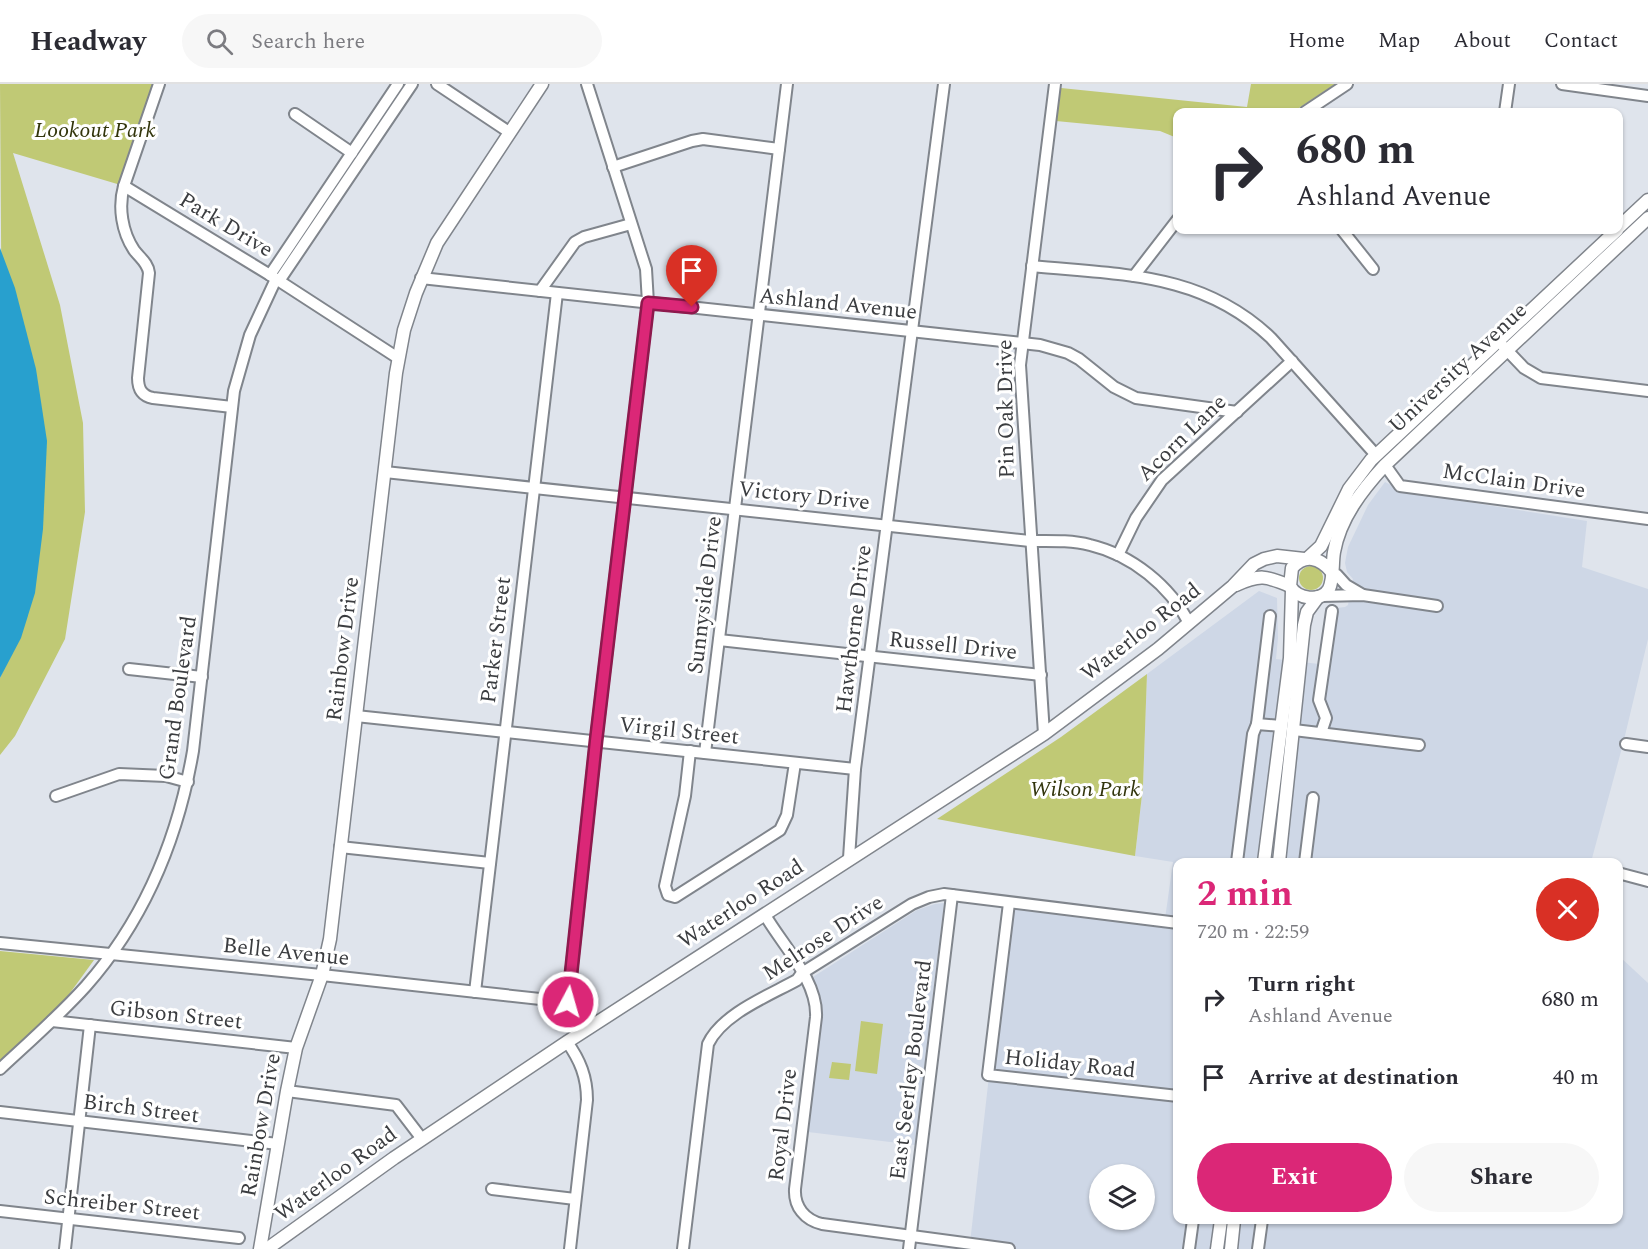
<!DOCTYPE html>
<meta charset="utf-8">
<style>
body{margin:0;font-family:Spectral,serif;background:#f7f7f7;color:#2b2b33;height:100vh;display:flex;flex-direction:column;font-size:22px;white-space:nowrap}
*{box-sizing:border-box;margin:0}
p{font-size:20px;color:#7c7c81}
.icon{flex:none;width:33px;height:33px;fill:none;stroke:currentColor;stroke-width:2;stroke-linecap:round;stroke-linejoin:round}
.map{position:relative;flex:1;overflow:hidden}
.panel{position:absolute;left:1173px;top:774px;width:450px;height:366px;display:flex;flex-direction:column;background:#fff;border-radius:12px;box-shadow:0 2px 4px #0004}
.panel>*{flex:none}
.guide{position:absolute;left:1173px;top:24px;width:450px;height:126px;border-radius:12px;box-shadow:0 2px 4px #0004;background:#fff;color:#2b2b33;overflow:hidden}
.fabs{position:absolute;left:1089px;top:1080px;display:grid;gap:12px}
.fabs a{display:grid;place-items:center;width:66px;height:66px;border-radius:50%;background:#fff;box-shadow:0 2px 4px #0004;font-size:30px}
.pin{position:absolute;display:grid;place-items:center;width:51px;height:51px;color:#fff;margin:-62px -26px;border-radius:50% 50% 50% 0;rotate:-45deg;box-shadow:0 0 6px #0007}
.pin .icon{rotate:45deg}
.me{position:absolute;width:66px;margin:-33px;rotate:6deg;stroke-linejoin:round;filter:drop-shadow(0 0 4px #0008)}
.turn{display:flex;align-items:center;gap:21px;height:126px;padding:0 24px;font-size:27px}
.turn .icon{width:78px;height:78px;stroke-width:2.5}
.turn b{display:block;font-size:42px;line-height:51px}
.round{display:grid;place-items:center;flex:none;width:63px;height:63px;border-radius:32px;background:#f7f7f7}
.head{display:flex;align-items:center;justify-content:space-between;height:102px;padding:0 24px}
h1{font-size:36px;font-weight:700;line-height:45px;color:#db2777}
.action{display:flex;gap:12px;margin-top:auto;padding:12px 24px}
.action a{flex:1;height:69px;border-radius:36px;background:#db2777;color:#fff;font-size:24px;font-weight:700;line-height:69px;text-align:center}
.action a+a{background:#f7f7f7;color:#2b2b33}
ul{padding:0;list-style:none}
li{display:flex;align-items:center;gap:18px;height:78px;padding:0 24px}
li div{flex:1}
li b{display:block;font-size:22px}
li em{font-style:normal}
header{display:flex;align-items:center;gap:36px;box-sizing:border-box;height:84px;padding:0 30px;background:#fff;border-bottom:2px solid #e1e1e2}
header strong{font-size:28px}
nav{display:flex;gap:33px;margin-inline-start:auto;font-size:21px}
.search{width:420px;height:54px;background:#f7f7f7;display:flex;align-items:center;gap:15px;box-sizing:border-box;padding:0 21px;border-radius:33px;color:#7c7c81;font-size:22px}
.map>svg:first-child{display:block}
.built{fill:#ced7e6;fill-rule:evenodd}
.green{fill:#c0c975}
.water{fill:#28a0ce}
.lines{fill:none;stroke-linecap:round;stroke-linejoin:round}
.minor-casing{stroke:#80858c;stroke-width:14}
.major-casing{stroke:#80858c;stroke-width:15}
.minor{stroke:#fff;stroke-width:10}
.major{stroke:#fff;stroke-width:12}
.route-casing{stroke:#8e194d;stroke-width:15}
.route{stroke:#db2777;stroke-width:10}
.labels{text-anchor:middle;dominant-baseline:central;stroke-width:6;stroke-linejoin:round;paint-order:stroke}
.park-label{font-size:22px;font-style:italic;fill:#32350c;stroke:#fff}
.street-label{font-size:22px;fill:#3b3d40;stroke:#fff}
</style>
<header>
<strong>Headway</strong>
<div class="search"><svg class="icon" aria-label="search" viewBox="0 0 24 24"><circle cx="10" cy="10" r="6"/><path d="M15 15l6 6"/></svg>Search here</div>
<nav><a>Home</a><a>Map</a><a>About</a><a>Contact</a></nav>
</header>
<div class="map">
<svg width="1648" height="1165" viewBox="0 0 1648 1165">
<rect width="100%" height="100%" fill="#dfe4ec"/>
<g class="built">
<path d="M1385,398l20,10 182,29 -5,46 66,22v50l-25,105 -32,118h-413v358h440l1,-264 29,27v266h-639l-39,-6 38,-334 156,17 9,-64 -38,-6 8,-70 4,-112 112,-83 18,7 1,40 -2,21 43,5 8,-55 18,-2 3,-2 5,-26 -6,-7 -2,-9 3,-16 20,-42zM1100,1090h44v46h-44z"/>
<path d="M944,819l-29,242 -107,-13 14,-120 -9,-35 104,-67 18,-6z"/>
</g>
<g class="green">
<path d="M0,0h160l-36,102 -111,-33 47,152 23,118 2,89 -20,127 -50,97 -15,19v-77l4,-9z"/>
<path d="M1251,0h84l-42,28h-115l-1,26 -17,-7 -104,-10 5,-33 186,19z"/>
<circle cx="1311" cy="494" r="12"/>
<path d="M1147,590l-4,112 -8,70 -198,-37 124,-82z"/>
<path d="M0,867l94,9 -32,44 -62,57z"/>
<path d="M861,937l22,3 -6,50 -22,-3z"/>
<path d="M832,978l19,2 -2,16 -20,-2z"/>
</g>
<path class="water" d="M0,164l15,40 21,81 11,72 -4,88 -8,64 -14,45 -21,40z"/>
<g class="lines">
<g class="minor-casing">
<g id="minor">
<path d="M159,0l-35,102 146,89 128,83"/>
<path d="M437,0l72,48"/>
<path d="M587,0l59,185 2,34 -52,438 -28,261 21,25"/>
<path d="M1562,0l86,12"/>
<path d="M1305,28l42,-28"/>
<path d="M1505,28l4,-28"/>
<path d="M295,30l57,39"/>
<path d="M613,83l79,-26 11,-2 76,10"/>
<path d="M124,102c-6,21 -2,46 10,64 6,8 14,13 15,23l-11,105c0,11 4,18 15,20l79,9"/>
<path d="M1342,146l31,39"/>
<path d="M1032,182c89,9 170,6 239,72l105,117"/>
<path d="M270,191l128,-191"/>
<path d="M1134,192l44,-57"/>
<path d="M421,194l619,67 28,8 11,6 35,28 22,11 101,14"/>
<path d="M279,197l133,-197"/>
<path d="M540,207l35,-49 9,-5 47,-13"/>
<path d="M1503,262l21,22 17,10 107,13"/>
<path d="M1385,381l15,21 248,33"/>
<path d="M385,388l645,69c20,0 41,-1 60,4 42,10 80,41 99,78"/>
<path d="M1118,471l18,-37 26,-38 130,-119"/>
<path d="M1331,489l6,2 9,10 17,10"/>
<path d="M1321,512l42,-1 74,11"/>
<path d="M719,556l322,35"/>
<path d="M129,585l73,8"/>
<path d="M356,632l499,53"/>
<path d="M1257,640l24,2"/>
<path d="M1294,646l125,15"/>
<path d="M1321,649l5,-15 -7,-18 13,-89"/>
<path d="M1044,650l-24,-369 35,-281"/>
<path d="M1626,660l22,3"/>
<path d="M690,667l-5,45 -20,90 3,9 7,2 105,-67 7,-15 8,-52"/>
<path d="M705,669l82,-669"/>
<path d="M56,712l63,-22 47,2 22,6"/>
<path d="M340,763l150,16"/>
<path d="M849,774l6,-89 89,-685"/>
<path d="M1237,778l16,-128 4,-10 13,-108"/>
<path d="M1305,778l8,-64"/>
<path d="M1618,789l30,8"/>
<path d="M1009,819l-21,172 190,21"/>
<path d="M765,831c18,31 53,66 51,102l-21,172c-1,18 10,31 27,35l187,25"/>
<path d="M0,859l331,33 237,26"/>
<path d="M475,908l82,-699"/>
<path d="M52,937l244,27"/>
<path d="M567,958c13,18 20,35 20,58l-17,149"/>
<path d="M0,985c29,-27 59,-53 86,-83 59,-67 92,-148 107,-235l41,-360 16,-56 26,-56"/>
<path d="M287,1007l109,14 26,34"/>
<path d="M0,1028l278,32"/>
<path d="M492,1105l83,10"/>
<path d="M0,1127l239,27"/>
<path d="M65,1165l25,-224"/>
<path d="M683,1165l25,-205c14,-30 60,-48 89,-64l5,-7 110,-69 17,-7 15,-3 234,29"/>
<path d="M909,1165l43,-354"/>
<path d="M1189,1165l4,-29"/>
<path d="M1258,1165l4,-29"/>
</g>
</g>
<g class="major-casing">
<g id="major">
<path d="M1618,144l30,-28"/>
<path d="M1308,474l13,-12 28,-57 22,-29 246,-230"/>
<path d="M1331,487c-11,-13 -26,-18 -39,-3l-2,18c7,13 31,17 39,3 5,-10 3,-26 5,-37 6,-34 28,-62 51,-87l263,-247"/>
<path d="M1236,501c24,-11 30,-9 54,1"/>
<path d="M1264,778l26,-204 2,-68"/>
<path d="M1279,778l25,-237 3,-13 11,-15"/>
<path d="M260,1165l27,-158 9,-43 26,-73 8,-36 66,-566 8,-43 12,-37 21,-50 105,-159"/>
<path d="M267,1165l127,-91 173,-116 477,-308 114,-85 75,-63 21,-22 10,-5 13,-3 27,3"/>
<path d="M1217,1165l4,-29"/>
<path d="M1231,1165l3,-29"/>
</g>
</g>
<use href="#minor" class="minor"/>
<use href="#major" class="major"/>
</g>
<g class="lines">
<g class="route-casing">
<path id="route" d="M568,918l28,-261 52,-438 44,4"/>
</g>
<use href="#route" class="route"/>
</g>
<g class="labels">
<g class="park-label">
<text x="95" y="46">Lookout Park</text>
<text x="1085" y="705">Wilson Park</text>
</g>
<g class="street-label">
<text transform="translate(226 141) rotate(31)">Park Drive</text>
<text transform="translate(838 220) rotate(6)">Ashland Avenue</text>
<text transform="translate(1458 284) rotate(-43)">University Avenue</text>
<text transform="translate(1006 325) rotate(-91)">Pin Oak Drive</text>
<text transform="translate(1182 354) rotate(-44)">Acorn Lane</text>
<text transform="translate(1514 397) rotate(8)">McClain Drive</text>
<text transform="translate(804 412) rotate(6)">Victory Drive</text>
<text transform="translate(705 511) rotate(-83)">Sunnyside Drive</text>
<text transform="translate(854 545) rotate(-83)">Hawthorne Drive</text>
<text transform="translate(1141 548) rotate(-38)">Waterloo Road</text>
<text transform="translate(496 556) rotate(-83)">Parker Street</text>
<text transform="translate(953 562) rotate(6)">Russell Drive</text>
<text transform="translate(343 565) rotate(-83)">Rainbow Drive</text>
<text transform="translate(178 614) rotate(-82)">Grand Boulevard</text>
<text transform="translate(679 647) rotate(6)">Virgil Street</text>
<text transform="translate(741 820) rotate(-33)">Waterloo Road</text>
<text transform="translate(823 854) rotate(-33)">Melrose Drive</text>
<text transform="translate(286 868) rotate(6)">Belle Avenue</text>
<text transform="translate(176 931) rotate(6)">Gibson Street</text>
<text transform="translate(1070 980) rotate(6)">Holiday Road</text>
<text transform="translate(911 986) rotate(-83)">East Seerley Boulevard</text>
<text transform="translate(141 1025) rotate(7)">Birch Street</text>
<text transform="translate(261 1041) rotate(-80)">Rainbow Drive</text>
<text transform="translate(783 1041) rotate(-83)">Royal Drive</text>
<text transform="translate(336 1090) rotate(-36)">Waterloo Road</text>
<text transform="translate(122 1121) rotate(6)">Schreiber Street</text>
</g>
</g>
</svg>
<div class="fabs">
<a><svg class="icon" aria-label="layers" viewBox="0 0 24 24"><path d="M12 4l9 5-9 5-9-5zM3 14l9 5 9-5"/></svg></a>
</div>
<div class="pin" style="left:692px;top:223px;background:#d93025"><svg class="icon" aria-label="arrive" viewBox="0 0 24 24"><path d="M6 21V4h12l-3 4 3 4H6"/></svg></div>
<svg class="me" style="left:568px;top:918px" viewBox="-20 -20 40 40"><circle r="17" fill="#db2777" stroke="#fff" stroke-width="3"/><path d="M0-11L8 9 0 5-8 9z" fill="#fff"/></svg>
<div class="guide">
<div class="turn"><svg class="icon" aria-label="right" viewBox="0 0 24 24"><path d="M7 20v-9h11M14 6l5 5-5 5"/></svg><div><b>680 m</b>Ashland Avenue</div></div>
</div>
<section class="panel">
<div class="head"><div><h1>2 min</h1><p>720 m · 22:59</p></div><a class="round" style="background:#d93025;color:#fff"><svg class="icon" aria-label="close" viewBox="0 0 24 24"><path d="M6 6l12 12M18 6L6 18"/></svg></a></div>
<ul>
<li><svg class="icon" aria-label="right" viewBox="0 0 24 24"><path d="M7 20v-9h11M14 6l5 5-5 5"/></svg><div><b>Turn right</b><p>Ashland Avenue</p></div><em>680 m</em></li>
<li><svg class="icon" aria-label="arrive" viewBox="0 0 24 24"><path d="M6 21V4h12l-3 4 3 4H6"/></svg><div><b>Arrive at destination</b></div><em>40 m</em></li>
</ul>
<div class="action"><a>Exit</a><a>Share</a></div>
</section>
</div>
